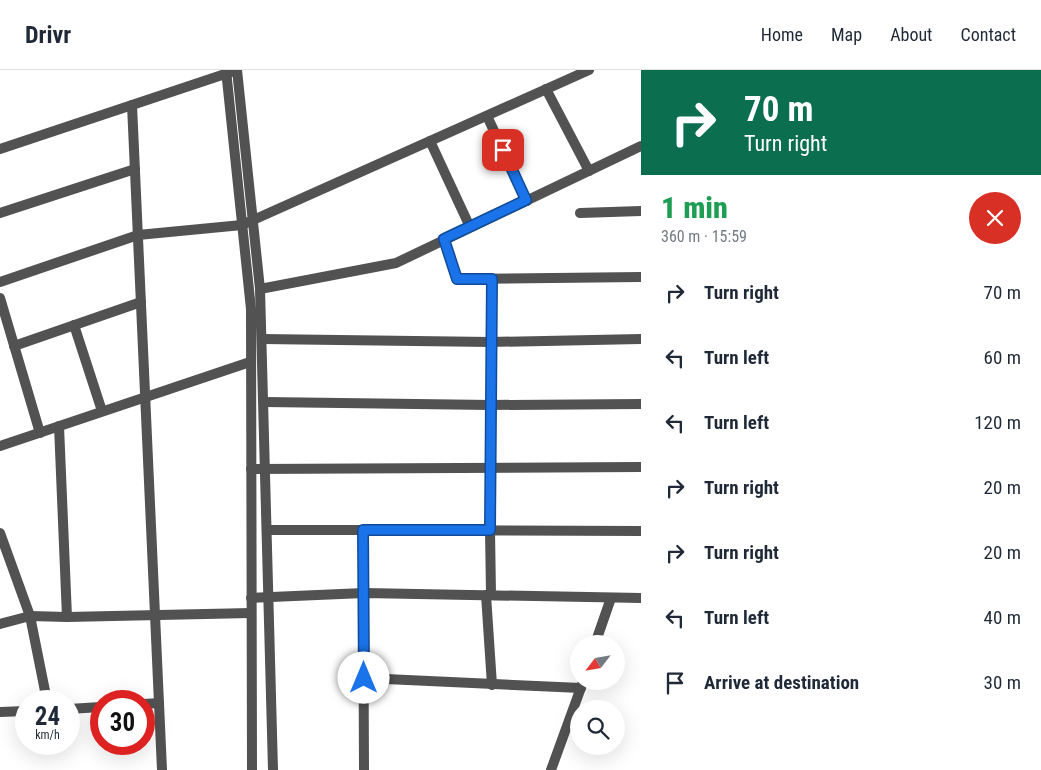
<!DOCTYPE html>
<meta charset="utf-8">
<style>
body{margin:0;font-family:"Roboto Condensed",sans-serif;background:#f2f2f3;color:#1f2937;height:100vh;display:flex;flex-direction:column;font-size:19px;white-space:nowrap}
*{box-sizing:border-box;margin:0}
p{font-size:16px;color:#747a83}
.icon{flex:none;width:28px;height:28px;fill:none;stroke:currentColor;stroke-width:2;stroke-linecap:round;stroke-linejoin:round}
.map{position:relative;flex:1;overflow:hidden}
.details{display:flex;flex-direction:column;background:#fff;width:400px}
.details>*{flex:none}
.hud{background:#0b6e4f;color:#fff;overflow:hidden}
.needle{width:32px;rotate:239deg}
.tools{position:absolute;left:570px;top:565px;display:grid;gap:10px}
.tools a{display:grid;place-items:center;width:55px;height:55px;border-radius:50%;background:#fff;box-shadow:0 5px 20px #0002;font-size:25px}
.speed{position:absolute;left:15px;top:620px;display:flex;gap:10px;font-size:25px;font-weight:700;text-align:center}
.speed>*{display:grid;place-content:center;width:65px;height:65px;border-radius:50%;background:#fff;box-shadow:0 5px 20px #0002;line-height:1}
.speed small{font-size:12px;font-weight:400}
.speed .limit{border:8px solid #d22;background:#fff;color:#111}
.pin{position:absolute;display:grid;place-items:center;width:42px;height:42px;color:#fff;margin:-21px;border-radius:10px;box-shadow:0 2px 8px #0006}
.me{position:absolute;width:55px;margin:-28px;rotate:0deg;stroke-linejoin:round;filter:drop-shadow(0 0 4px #0008)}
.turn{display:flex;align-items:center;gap:18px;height:105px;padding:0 20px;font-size:22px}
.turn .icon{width:65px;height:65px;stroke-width:2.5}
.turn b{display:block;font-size:35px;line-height:42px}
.round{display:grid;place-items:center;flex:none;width:52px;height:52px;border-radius:26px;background:#f2f2f3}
.head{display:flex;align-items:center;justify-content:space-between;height:85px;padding:0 20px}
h1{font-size:30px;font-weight:800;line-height:38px;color:#1e9e55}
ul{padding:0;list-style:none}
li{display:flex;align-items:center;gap:15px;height:65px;padding:0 20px}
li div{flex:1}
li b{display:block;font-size:19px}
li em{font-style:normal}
header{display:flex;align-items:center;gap:30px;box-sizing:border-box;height:70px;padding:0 25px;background:#fff;border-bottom:1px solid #e0e1e3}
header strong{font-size:24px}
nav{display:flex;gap:28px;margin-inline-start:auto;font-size:18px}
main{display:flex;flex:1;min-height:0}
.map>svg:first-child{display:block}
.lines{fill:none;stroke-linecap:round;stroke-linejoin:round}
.minor{stroke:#525252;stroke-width:10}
.tertiary{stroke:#525252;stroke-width:10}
.route-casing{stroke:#114b97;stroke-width:12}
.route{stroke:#1a73e8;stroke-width:9}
</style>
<header>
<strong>Drivr</strong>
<nav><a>Home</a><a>Map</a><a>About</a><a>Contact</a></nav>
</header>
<main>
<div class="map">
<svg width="641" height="700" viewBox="0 0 641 700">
<rect width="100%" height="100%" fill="#fff"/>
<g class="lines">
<g class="minor">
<path d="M546,19l43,82"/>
<path d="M132,35l30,665"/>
<path d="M487,46l40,85"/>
<path d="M430,71l40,86"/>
<path d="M0,79l234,-78"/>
<path d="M0,143l135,-44"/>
<path d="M580,143l61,-2"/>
<path d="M444,169l13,40 184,-2"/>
<path d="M0,212l138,-47 104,-10 347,-155"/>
<path d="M260,219l136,-26 245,-117"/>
<path d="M0,228l40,135"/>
<path d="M74,255l28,86"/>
<path d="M262,269l229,3 150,-3"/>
<path d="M14,276l127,-44"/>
<path d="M265,332l226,3 150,-1"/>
<path d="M59,356l8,191"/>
<path d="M0,376l250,-84"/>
<path d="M251,399l390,-2"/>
<path d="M267,460h96l1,240"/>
<path d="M363,460l278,1"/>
<path d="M0,463l30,83 17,85"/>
<path d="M486,525l6,90"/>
<path d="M491,525l-1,-65 2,-251"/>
<path d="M251,528l113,-5 277,5"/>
<path d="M0,554l30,-8 37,1 184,-4"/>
<path d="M595,574l16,-46"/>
<path d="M364,608l217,10"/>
<path d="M144,634l15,-1"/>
<path d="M69,639l32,-2"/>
<path d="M0,642l26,-1"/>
<path d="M551,700l32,-88"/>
</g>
<g class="tertiary">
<path d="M226,0l25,239 1,461"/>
<path d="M237,0l23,219 13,481"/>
</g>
</g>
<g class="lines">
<g class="route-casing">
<path id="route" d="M364,608l-1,-148h127l2,-251h-35l-13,-40 82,-39 -23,-50"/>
</g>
<use href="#route" class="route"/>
</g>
</svg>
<div class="tools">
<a><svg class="needle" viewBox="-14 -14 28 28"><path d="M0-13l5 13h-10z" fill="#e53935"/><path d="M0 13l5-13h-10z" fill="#747a83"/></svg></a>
<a><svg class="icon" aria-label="search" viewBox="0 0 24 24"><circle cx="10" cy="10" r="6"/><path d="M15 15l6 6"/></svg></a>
</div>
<div class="speed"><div>24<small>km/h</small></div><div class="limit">30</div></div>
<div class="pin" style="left:503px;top:80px;background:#d93025"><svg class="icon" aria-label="arrive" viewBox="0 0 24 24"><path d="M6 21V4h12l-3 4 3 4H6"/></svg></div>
<svg class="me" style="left:364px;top:608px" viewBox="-20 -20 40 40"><circle r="19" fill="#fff"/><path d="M0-13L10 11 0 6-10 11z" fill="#1a73e8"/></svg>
</div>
<section class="details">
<div class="hud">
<div class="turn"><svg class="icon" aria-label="right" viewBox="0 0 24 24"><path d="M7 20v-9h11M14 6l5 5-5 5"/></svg><div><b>70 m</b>Turn right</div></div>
</div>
<div class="head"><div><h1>1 min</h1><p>360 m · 15:59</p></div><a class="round" style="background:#d93025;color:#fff"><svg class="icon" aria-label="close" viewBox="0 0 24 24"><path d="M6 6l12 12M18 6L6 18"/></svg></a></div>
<ul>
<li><svg class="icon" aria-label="right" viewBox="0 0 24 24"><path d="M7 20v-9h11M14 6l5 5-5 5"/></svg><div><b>Turn right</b></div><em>70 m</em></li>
<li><svg class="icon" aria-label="left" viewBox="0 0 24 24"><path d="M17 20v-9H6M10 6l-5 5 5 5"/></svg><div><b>Turn left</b></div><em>60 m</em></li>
<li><svg class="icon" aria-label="left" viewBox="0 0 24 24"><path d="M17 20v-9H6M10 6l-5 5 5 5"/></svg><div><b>Turn left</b></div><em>120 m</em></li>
<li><svg class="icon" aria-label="right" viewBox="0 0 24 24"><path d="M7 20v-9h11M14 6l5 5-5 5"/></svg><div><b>Turn right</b></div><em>20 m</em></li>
<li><svg class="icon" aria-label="right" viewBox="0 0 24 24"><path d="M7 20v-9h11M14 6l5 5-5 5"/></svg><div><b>Turn right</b></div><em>20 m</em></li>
<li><svg class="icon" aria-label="left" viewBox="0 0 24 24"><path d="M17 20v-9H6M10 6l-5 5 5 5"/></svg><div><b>Turn left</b></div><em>40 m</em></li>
<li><svg class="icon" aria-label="arrive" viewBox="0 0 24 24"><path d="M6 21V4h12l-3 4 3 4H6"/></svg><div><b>Arrive at destination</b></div><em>30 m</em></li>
</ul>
</section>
</main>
